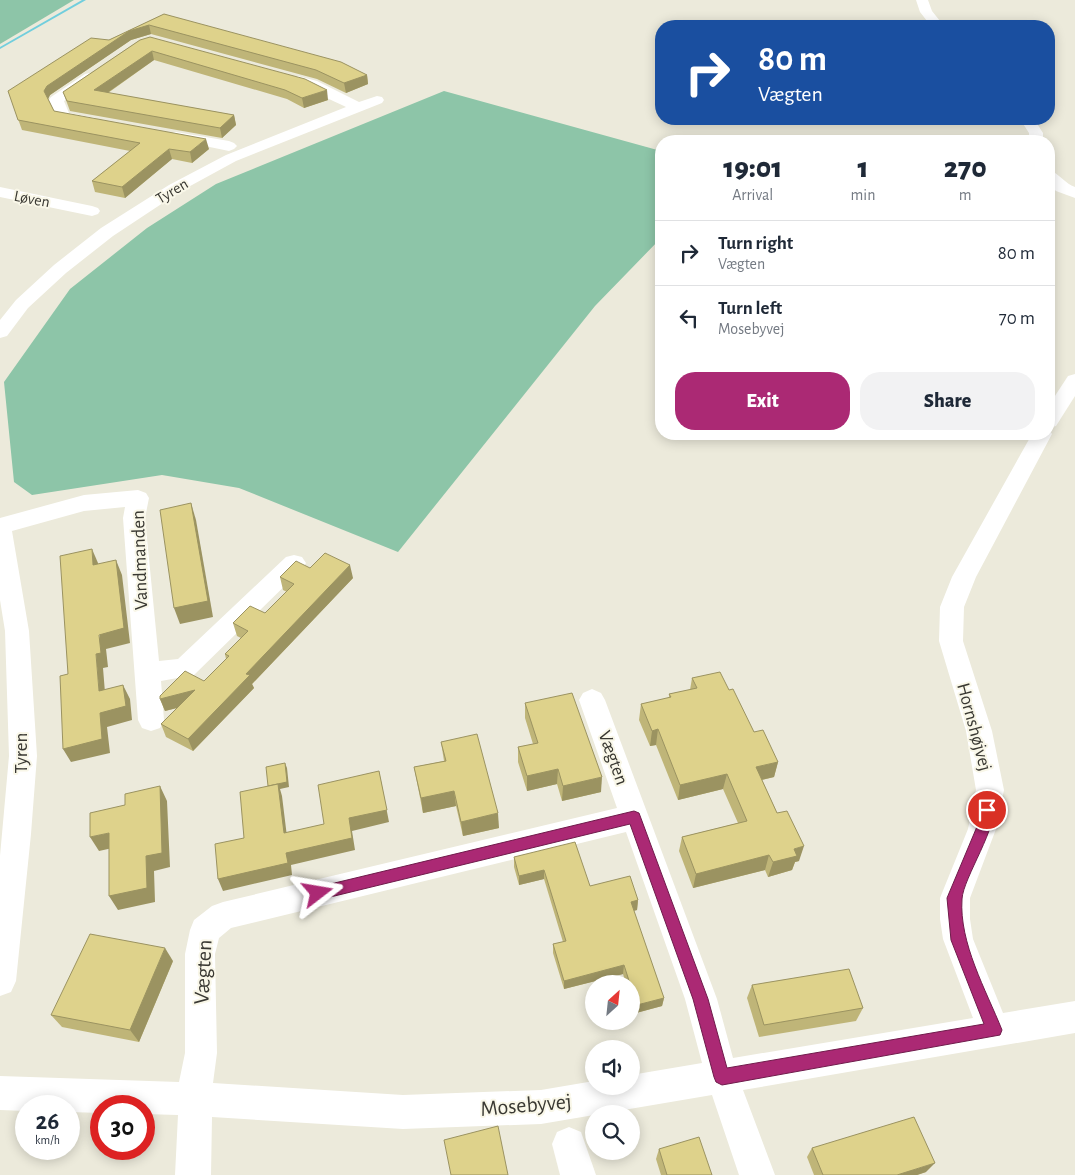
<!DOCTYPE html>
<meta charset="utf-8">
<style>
body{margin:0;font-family:"Alegreya Sans",sans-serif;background:#f2f2f3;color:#1f2937;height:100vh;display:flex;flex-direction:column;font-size:19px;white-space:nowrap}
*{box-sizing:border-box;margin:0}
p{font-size:16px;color:#747a83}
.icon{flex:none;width:28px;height:28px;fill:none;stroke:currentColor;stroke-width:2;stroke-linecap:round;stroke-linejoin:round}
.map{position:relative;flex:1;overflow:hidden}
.side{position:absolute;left:655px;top:135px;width:400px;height:305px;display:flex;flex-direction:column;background:#fff;border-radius:20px;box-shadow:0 2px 12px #0003}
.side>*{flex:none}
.banner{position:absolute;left:655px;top:20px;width:400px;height:105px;border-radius:20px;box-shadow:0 2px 12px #0003;background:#1a4fa0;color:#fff;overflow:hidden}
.needle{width:32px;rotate:27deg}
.fabs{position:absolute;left:585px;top:975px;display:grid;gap:10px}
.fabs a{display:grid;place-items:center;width:55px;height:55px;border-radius:50%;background:#fff;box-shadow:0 2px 12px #0003;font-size:25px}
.speed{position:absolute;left:15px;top:1095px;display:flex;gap:10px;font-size:25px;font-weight:700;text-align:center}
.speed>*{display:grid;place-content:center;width:65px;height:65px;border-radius:50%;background:#fff;box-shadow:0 2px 12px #0003;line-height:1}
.speed small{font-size:12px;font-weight:400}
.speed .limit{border:8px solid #d22;background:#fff;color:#111}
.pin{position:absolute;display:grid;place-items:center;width:42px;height:42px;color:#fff;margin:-21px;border:2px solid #fff;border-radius:50%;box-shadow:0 1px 5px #0007}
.me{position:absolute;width:55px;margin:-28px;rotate:76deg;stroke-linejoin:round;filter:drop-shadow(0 0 4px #0008)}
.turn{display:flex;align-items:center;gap:18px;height:105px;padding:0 20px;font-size:22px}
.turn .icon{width:65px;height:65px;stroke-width:2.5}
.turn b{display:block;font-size:35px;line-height:42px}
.eta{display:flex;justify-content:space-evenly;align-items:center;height:85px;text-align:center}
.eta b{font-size:30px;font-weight:800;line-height:35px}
.primary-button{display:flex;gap:10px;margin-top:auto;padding:10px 20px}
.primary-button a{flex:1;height:58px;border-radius:20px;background:#ab2974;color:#fff;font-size:20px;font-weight:800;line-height:58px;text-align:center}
.primary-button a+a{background:#f2f2f3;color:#1f2937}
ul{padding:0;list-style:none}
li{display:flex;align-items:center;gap:15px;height:65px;padding:0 20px;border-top:1px solid #e0e1e3}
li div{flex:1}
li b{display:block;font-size:19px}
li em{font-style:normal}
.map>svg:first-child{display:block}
.green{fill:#8dc5a8}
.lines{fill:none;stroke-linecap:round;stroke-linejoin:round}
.stream{fill:#71cedd;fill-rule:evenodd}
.minor{fill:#fff;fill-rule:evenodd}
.wall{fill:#bfb578}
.shaded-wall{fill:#9b9361}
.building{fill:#ded28b;stroke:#9b9361}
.route{fill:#ab2974;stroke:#6f1b4b}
.labels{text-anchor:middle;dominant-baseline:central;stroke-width:4;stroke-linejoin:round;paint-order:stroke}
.far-street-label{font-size:16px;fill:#393832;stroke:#f9f7e8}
.street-label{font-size:19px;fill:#393832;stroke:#f9f7e8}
.near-street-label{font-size:22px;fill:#393832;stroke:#f9f7e8}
</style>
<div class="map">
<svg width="1075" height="1175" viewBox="0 0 1075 1175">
<rect width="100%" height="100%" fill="#eceadb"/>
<g class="green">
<path d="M0,0h74l-74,44z"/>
<path d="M444,91l217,60v87l-66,68 -197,246 -159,-64 -77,-13 -130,20 -18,-13 -10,-100 66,-93 77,-61 69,-44z"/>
</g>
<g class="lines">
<path class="stream" d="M82,0h4l-86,49v-2z"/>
<g class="minor">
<path d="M916,0h12l4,11 12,15h-13l-11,-14z"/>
<path d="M90,73l7,4 -2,3 -31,21 5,12 27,5 2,3 -2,3 -5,1 -33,-6 -9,-19 2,-3 34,-23z"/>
<path d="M298,76l19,5 42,21 18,-6 5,1 2,3 -2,3 -146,58 -55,30 -68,45 -47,37 -38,35 -21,28 -7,2v-18l16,-20 38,-35 47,-37 68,-43 57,-30 120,-48c-8,-4 -53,-24 -55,-27l2,-3z"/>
<path d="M1020,119h14l9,14v8h-14v-8z"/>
<path d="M176,132l53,9 5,2 3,3 -3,3 -5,2 -58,-12 -2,-3 2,-3z"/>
<path d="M1049,170c10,3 16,14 26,17v11l-19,-7 -7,-7z"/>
<path d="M0,187l92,19 6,2 2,3 -2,3 -6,2 -92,-19z"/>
<path d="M1075,374v22l-19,30 -7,2v-23l19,-29z"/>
<path d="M1049,429l3,5 -76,143 -12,30 -1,34 29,90 12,59 -8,39 -26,69v21l3,20 30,74 72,-12v32l-332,57 32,85h-36l-27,-80 -171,29 -138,5 -191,-12 -1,58h-36l3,-60 -34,-1v-8h-43v7l-32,-1v-6h-43v5l-26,-1v-34l179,6 6,-29v-99l5,-24 4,-10 18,-14 11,-4 394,-94 -38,-108 4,-7 9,-4 9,4 4,7 112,299 16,59 240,-40 -30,-79 -3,-20v-21l28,-69 8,-39 -10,-59 -27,-90 1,-34 12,-30 80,-143h17zM626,832l59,167 17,64 -71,12v11h-37v-5l-53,9 -138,5 -190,-12 4,-30 -2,-99 4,-16 12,-10z"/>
<path d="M138,490l8,3 3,5 -4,20 14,143 19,-2 108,-102 8,-2 8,2 4,6 -4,6 -108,106 -33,6 3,39 -4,8 -9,3 -9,-3 -4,-8 -15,-202 2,-11 -41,4 -72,20 17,100 8,125 -6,78 -15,147 -5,11 -11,4v-140l9,-100 -4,-125 -5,-31v-82l84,-23z"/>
<path d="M569,1127l12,5 15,43h-36l-8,-31 5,-12z"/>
</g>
</g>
<g class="wall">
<path d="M164,14l203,61 1,9 -22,9 -29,-14 -166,-45 -20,6 -81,55 -2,4 6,12 155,38 -17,14 -20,-4 -47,39 -30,-6 -3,-11 38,-30 -108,-21 -14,-39 101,-51z"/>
<path d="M140,40l188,60 -24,8 -17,-9 -133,-39 -46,33 126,22 2,10 -14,13 -152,-27 -7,-19z"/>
<path d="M310,568l43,10 -101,106 2,4 -61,63 -27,-14 -5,-13 16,-16 -12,3 -5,-12 44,-18 22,-22 -1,-5 16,-16 -4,-2 -4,-13 32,-10 22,-21 -4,-2 -3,-13z"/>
<path d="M692,678l37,12 25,42 24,30 -4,15 -12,3 37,81 -4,1 -3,8 -24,7 -3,-7 -72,18 -14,-37 3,-14 56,-14 -15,-34 -45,11 -22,-55 -6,1 -11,-26 2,-16 28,-6v-4l21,-4z"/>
<path d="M525,703l76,89 -39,9 -5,-17 -30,7 -9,-29v-15l15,-3 -8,-26z"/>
<path d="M441,742l58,86 -36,8 -7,-30 -33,7 -9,-46 30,-6z"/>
<path d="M514,857l76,29 48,14 -1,10 -4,1 31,87 -2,8 -26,7 -5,-14v-15h-5l-3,-10 -59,15 -11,-36v-9l10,-2 -19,-63 -25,6 -5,-18z"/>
<path d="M173,961l-34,81 -77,-15 -11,-12z"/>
<path d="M752,985l111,23 -7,13 -97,16 -12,-39z"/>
<path d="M812,1148l114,24 -9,3h-103l-7,-18z"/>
<path d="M659,1149l53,26h-51l-5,-16z"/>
</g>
<g class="shaded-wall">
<path d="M149,25l2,9 -20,6 -81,55 -3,6 -3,-10 3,-5 82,-55z"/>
<path d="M152,51l2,9 -57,40 -3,-10z"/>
<path d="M367,75l1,9 -22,9 -2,-10z"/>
<path d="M327,90l1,10 -24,8 -2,-10z"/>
<path d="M234,115l2,10 -14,13 -2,-10z"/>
<path d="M206,139l3,10 -17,14 -2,-11z"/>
<path d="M169,149l3,10 -47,39 -3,-11z"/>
<path d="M191,503l5,17 17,97 -33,7 -6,-16z"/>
<path d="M92,549l6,14 2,17 -7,-15z"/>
<path d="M116,560l6,15 8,68 -24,6 2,18 -5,1 3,37 -7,-14 -3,-37z"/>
<path d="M350,565l3,13 -101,106 2,4 -61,63 -5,-12 58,-65z"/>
<path d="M123,685l7,14 2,21 -25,7 3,26 -39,9 -8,-13 37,-36z"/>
<path d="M195,690l5,12 -35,9 -5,-12z"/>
<path d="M658,729l-2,16 -6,1 2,-15z"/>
<path d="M778,762l-4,15 -22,5 4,-15z"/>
<path d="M285,763l2,5 2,19 -9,2 2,7 6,49 -20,-59z"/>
<path d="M558,769l-1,15 -30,7v-15z"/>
<path d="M379,771l10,51 -37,9 3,19 -64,15 1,10 -69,16 -5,-12 131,-61z"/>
<path d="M727,774l-4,15 -45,11 2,-15z"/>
<path d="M602,777l-1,15 -39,9 1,-15z"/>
<path d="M160,786l7,15 3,66 -16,4 1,31 -37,8 -9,-14 37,-40z"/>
<path d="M454,791l2,15 -33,7 -2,-15z"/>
<path d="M498,813l1,15 -36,8 -2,-14z"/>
<path d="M109,833l8,14 -18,4 -9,-14z"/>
<path d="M804,846l-5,15 -4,1 -3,8 -24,7 5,-15 21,-13z"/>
<path d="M769,855l-4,15 -72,18 3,-14z"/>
<path d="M544,870v9l-25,6v-9z"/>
<path d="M638,900l-1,10 -8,2 2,-10z"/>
<path d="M165,948l8,13 -34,81 -9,-12z"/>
<path d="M624,965l-1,9 -59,15v-8z"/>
<path d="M664,998l-2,8 -26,7 1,-8z"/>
<path d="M935,1163l-9,9 -9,3h-20z"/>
</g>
<g class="building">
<path d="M164,14l177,48 26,13 -23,8 -28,-13 -167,-45 -20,6 -82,55 -3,5 10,20 152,28 -16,13 -21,-3 -47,38 -30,-6 48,-38 -122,-23 -10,-29 83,-53 18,2z"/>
<path d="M150,37l155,42 22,11 -25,8 -17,-8 -133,-39 -58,39 140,25 -14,13 -153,-27 -4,-9 77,-52z"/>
<path d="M191,503l17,98 -34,7 -14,-98z"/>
<path d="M92,549l1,16 23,-5 8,68 -25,7 2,18 -5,1 3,37 24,-6 3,21 -26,7 2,26 -39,10 -3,-73 8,-2 -8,-118z"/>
<path d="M325,553l25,12 -104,109 4,1 -62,64 -27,-15 34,-34 -35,9v-3l25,-25 19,10 25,-25 -4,-2 23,-23 -15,-8 17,-17 15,7 29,-29 -14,-7 16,-16 14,7z"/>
<path d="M720,672l9,18 4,-1 21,43 9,-2 15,32 -22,5 21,46 10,-2 17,35 -10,3 3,7 -24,6 -4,-7 -73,19 -14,-37 65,-16 -20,-47 -47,11 -22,-56 -6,2 -11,-27 30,-7 -2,-3 28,-6 -5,-10z"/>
<path d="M572,693l30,84 -39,9 -5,-17 -31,7 -9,-29 20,-4 -13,-40z"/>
<path d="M477,734l21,79 -37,9 -7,-31 -33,7 -7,-31 32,-6 -5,-19z"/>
<path d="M285,763l2,19 -19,4 -2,-19z"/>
<path d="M379,771l8,39 -38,8 3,20 -66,15 2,10 -70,16 -3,-35 29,-6 -4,-46 38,-8 6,49 40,-9 -6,-39z"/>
<path d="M160,786l2,67 -16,3 1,32 -38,8v-63l-19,4v-24l35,-8v-11z"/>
<path d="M575,842l15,44 40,-10 8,24 -7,2 33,96 -27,7 -6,-18v-3h-1l-6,-19 -60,16 -11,-37 13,-3 -22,-71 -25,6 -5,-19z"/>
<path d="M90,934l75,14 -35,82 -79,-15z"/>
<path d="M849,969l14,39 -99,17 -12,-40z"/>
<path d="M914,1117l21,46 -38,12h-74l-11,-27z"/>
<path d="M498,1126l10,49h-57l-7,-35z"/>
<path d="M699,1137l13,38h-45l-8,-26z"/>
</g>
<path class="route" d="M987,804l5,2c8,18 -29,72 -30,93 -3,44 24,91 40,131l-2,5 -278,50 -6,-3 -2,-5 -21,-78 -63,-175 -312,76 -5,-2 -2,-5 2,-4 5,-2 316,-76 5,2 69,186 19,69 257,-44 -33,-84 -4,-42 29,-69 6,-23z"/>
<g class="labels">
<g class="far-street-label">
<text transform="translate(172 191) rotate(-31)">Tyren</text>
<text transform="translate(32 199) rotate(11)">Løven</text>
</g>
<g class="street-label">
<text transform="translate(140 560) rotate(-92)">Vandmanden</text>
<text transform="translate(974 727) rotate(75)">Hornshøjvej</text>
<text transform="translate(21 753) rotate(-90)">Tyren</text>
<text transform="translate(613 758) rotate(70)">Vægten</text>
</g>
<g class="near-street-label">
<text transform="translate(203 972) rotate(-87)">Vægten</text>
<text transform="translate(526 1105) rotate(-5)">Mosebyvej</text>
</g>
</g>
</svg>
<div class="fabs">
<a><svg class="needle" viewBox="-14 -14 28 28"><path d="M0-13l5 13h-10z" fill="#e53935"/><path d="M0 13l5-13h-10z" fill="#747a83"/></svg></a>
<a><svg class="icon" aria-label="sound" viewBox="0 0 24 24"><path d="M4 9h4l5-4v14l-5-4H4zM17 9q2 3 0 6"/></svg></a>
<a><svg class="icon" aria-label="search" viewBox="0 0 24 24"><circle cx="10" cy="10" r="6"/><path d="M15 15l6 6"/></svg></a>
</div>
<div class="speed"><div>26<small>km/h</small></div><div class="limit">30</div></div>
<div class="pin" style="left:987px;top:810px;background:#d93025"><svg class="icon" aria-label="arrive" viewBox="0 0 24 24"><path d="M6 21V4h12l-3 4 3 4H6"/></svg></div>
<svg class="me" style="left:318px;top:893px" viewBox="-20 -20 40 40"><path d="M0-17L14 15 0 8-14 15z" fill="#ab2974" stroke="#fff" stroke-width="4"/></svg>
<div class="banner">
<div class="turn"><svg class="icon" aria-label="right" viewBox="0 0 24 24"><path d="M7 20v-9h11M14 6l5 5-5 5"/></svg><div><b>80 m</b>Vægten</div></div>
</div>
<section class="side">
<div class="eta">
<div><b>19:01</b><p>Arrival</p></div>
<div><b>1</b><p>min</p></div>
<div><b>270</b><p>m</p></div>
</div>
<ul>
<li><svg class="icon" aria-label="right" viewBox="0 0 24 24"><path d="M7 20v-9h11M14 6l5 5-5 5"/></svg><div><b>Turn right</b><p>Vægten</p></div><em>80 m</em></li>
<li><svg class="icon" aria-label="left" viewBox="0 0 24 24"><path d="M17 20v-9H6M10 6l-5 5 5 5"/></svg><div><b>Turn left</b><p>Mosebyvej</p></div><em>70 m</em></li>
</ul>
<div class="primary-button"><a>Exit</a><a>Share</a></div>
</section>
</div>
